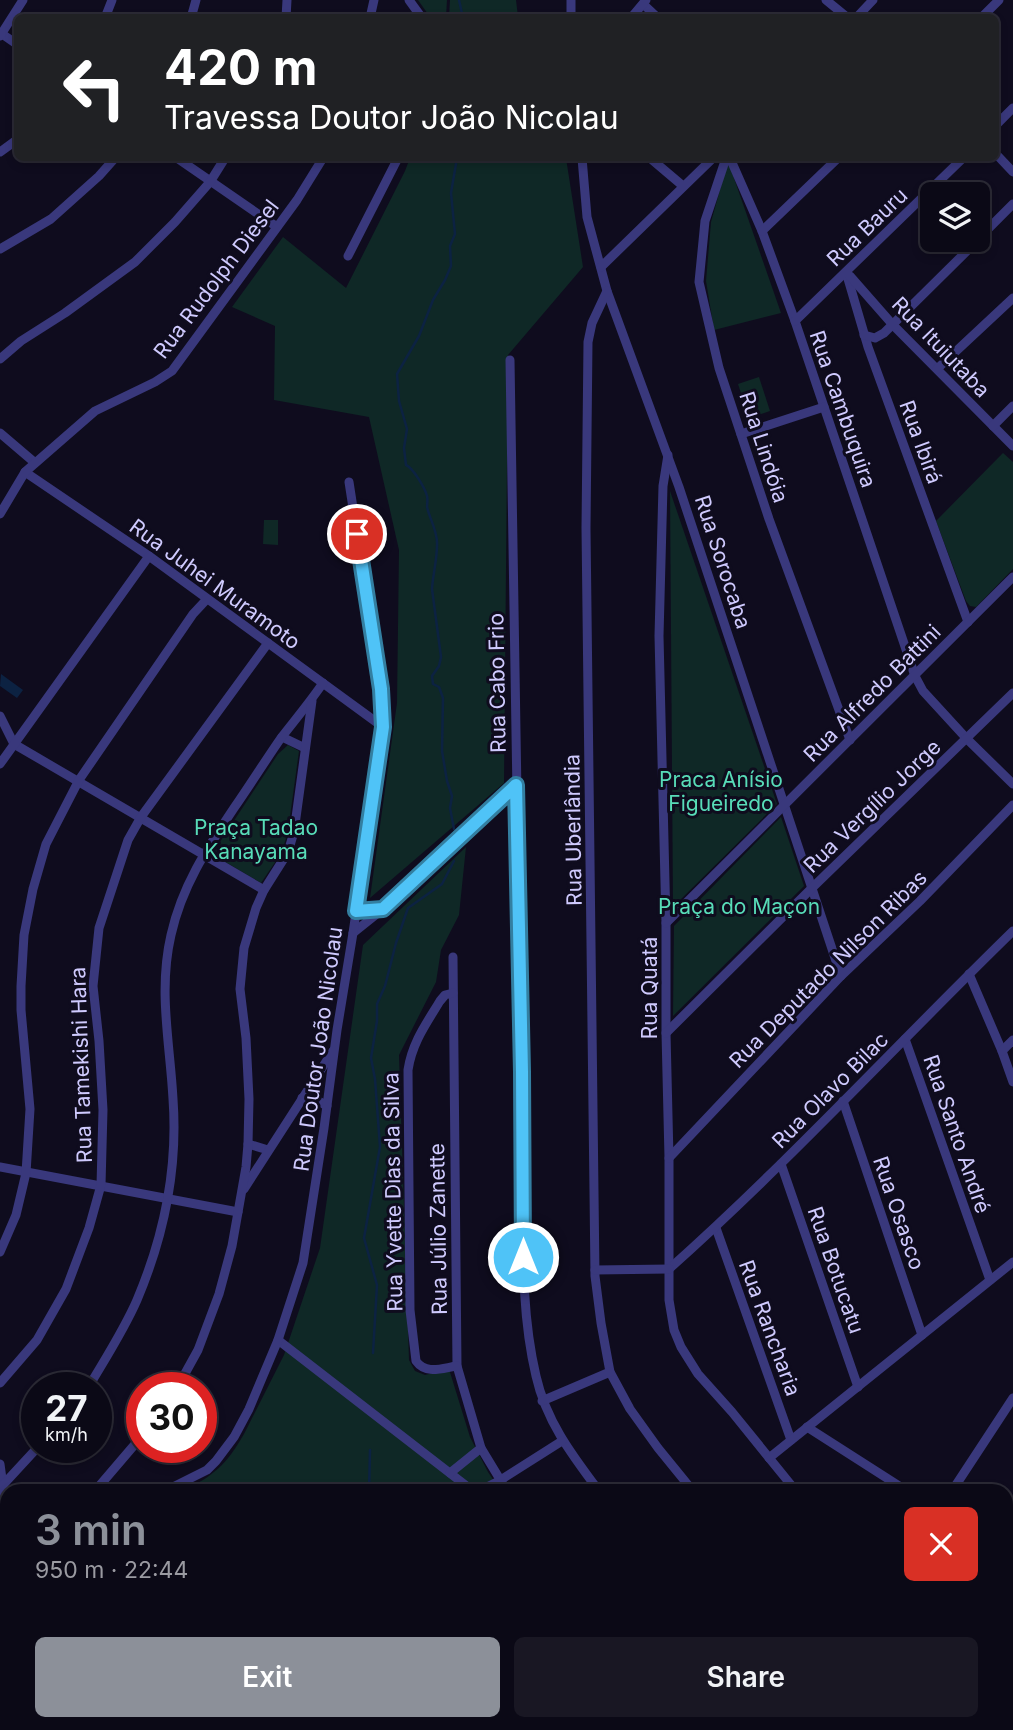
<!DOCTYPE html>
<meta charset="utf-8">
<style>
body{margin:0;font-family:Inter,sans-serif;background:#191723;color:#f1f3f6;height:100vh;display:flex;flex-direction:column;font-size:26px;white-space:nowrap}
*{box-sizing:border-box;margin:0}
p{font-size:23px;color:#9a9aa1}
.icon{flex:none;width:38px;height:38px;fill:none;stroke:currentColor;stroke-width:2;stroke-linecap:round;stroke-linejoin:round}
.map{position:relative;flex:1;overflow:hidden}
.panel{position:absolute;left:0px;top:1484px;width:1013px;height:247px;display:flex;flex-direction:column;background:#0b0916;border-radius:21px 21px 0 0;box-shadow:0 4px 10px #0003,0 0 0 2px #2b2a35}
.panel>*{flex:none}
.banner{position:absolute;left:14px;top:14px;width:985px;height:147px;border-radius:10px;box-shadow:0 4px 10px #0003,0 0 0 2px #2b2a35;background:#202124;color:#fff;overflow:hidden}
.buttons{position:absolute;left:920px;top:182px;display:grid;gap:14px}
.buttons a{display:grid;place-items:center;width:70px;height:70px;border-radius:10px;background:#0b0916;box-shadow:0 4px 10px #0003,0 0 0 2px #2b2a35;font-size:35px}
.speed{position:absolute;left:21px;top:1372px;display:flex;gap:14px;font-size:35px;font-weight:700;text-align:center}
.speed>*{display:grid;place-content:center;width:91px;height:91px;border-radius:50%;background:#0b0916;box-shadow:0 4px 10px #0003,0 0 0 2px #2b2a35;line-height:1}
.speed small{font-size:18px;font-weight:400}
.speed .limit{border:10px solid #d22;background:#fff;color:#111}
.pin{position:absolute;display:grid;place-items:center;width:60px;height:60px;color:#fff;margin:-30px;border:4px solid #fff;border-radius:50%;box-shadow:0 2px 7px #0007}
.me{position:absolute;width:77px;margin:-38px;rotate:0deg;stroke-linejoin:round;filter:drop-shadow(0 0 5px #0008)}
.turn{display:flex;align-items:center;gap:24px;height:147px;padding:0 35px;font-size:32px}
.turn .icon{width:91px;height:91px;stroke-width:2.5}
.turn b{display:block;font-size:49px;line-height:60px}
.round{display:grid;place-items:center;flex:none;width:74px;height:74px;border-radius:10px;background:#191723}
.overview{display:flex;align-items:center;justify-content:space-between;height:119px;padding:0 35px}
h1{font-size:42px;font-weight:600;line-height:52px;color:#8c9099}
.action{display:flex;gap:14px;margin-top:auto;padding:14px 35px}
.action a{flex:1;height:80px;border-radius:10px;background:#8c9099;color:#fff;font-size:28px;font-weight:600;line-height:80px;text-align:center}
.action a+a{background:#191723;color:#f1f3f6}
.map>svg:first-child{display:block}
.green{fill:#0f2826}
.water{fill:#0c2242}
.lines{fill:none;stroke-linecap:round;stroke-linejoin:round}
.stream{stroke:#0c2242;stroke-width:2.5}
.river{stroke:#0c2242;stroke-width:14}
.minor{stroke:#39387c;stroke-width:9}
.secondary{stroke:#6463fc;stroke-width:12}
.route-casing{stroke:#337fa1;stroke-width:18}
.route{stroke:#4fc3f7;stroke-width:12}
.labels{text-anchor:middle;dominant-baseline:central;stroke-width:6;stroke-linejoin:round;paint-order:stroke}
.street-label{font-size:21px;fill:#cfcafe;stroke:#0f0c1e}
.park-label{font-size:21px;fill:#58dcb8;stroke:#0f0c1e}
</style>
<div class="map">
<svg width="1013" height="1730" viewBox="0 0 1013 1730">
<rect width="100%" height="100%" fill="#0f0c1e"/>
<g class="green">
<path d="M418,0h29l-1,17h-16z"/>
<path d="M450,0h66l2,17h-69z"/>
<path d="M410,158h156l17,109 -75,88 -4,428 -134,115 27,-195 2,-153 -30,-133 -95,-17 1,-74 -43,-19 51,-70 63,51 59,-117z"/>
<path d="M728,161l53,152 -67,17 -8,-49 5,-59z"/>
<path d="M759,377l11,34 -21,7 -11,-34z"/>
<path d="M1003,453l10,9v107l-37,38 -6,-1 -4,-5 -30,-80z"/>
<path d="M670,491l107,313 -104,103z"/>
<path d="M264,520h14v25l-15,-1z"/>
<path d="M288,745l11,6 -11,80 -6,21 -21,31 -49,-29 66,-100z"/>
<path d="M781,817l23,69 -131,130 1,-90z"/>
<path d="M466,847l-7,68 -18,35 -5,32 -37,73 10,305 6,11 10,4 24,-6 21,68 18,35 13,19h-319c32,-15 44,-26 62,-57l40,-79 36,-107 43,-303z"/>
<path d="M7,1572v72l-7,2v-72z"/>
<path d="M534,1724h132l5,6h-130z"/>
</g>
<g class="water">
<path d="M1,674l22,16 -6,8 -17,-12z"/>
<path d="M580,1724h76l6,6h-76z"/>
</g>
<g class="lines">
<g class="stream">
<path d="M459,0l4,18"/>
<path d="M454,829l-4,-21 2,-12 -5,-15 -5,-30 1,-53 -4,-11 -6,-3 -1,-8 7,-10 2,-9 -9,-68c1,-15 5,-29 5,-44 1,-13 -7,-25 -10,-38 0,-3 1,-7 0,-11 -2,-8 -14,-28 -21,-31l-2,-17 3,-19 -8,-28 -2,-27 22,-38 14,-36 12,-20 6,-14 -1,-20 5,-12 -4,-41 6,-35"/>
<path d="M373,1353l4,-68 -13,-47 16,-91 -5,-68 -4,-21 6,-37v-17l8,-18 11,-43 12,-35 34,-24 12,-23"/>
<path d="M369,1491l1,-41"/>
</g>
<path class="river" d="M0,1612l7,-3"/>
<g class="minor">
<path d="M409,0l13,18"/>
<path d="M826,0l22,18"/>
<path d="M643,4l15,14"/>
<path d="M105,18l7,-18"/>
<path d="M191,18l5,-18"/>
<path d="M286,18l1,-18"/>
<path d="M370,18l4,-18"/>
<path d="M571,18v-18"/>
<path d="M631,18l15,-18"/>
<path d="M856,18l17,-18"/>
<path d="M981,18l18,-18"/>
<path d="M2,34l16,11"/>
<path d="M0,36l23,-36"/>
<path d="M996,125l17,-17"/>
<path d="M0,152l18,-13"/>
<path d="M996,154l17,18"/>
<path d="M177,158l100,69"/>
<path d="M582,158l5,59 20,74 72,196 162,489"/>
<path d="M650,158l33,28"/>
<path d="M726,158l-21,63 -6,61 20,86 50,151 81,221"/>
<path d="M730,158l32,73 33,90 120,355 8,15 44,48 46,45"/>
<path d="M762,231l76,-73"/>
<path d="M978,239l35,-35"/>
<path d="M0,249l51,-30 48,-43 16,-18"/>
<path d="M348,256l50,-98"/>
<path d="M601,267l112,-109"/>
<path d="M846,272l22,75 100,275"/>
<path d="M850,276l43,49 120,121"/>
<path d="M607,291l-15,32 -4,19 -2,186 9,748 6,47 9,49 20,37 28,39 35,43"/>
<path d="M795,321l168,-163"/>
<path d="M864,335l11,3 9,-5 94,-93"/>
<path d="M0,359l21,-18 44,-28 70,-51 40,-40 35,-40 15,-24"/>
<path d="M510,360c2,228 7,455 11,682 2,56 2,112 2,167 0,57 0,112 13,167 10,45 36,79 63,115"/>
<path d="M937,369l76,-71"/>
<path d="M993,426l20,-20"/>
<path d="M0,433l34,29"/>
<path d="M741,434l83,-27"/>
<path d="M668,455l-5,31 -4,150 7,287v110l3,125v142l5,30 7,17 17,27 34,38 64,79"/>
<path d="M25,472l124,84 234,171"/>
<path d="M0,514l25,-42 70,-61 60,-29 17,-11 125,-171 26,-42"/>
<path d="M0,716l14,28"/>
<path d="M282,737l23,11"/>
<path d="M14,744l250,146"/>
<path d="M0,764l149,-208"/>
<path d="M666,923l347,-346"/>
<path d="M353,933l30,-24 133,-124"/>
<path d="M453,957l4,409 24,82 26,43"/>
<path d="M969,974l33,77 11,31"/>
<path d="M453,993l-8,2 -5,6c-14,23 -28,42 -32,69l2,240 6,51c10,14 26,7 41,5"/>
<path d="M666,1033l147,-146 200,-194"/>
<path d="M905,1039l85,241"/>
<path d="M1002,1051l11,-11"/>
<path d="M302,1098l13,1 12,7"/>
<path d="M843,1101l79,234"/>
<path d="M248,1144l20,6"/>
<path d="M669,1158l172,-182 79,-75 93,-96"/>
<path d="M781,1164l77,223"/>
<path d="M0,1167l238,45"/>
<path d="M244,1189l89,-138"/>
<path d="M716,1228l75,212"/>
<path d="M0,1252l16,-37 10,-42 4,-64 -9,-99v-24l3,-51 9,-46 13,-45 33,-64 114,-166 14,-15"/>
<path d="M669,1269c120,-107 229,-226 344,-338"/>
<path d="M595,1270l74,-1"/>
<path d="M278,1340l195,151"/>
<path d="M0,1383l37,-43 29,-51 23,-61 12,-43 2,-75 -4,-69 -6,-55 6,-58 29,-88 13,-23 127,-174"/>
<path d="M88,1388c17,-29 36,-58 49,-88 27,-64 41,-132 36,-201 -3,-56 -15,-108 -2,-164 11,-49 35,-85 63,-127 16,-23 31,-47 47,-70 14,-18 29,-36 42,-55"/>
<path d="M177,1388l21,-38 21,-56 13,-48 14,-79 2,-23 1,-45 -3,-61 -6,-49 4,-41 12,-40 8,-18 24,-38 6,-20 18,-131"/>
<path d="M542,1401l68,-29"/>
<path d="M807,1427l100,64"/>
<path d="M769,1458l244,-196"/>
<path d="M0,1464l7,52"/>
<path d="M450,1473l31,-25"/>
<path d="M3,1485l35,-38"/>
<path d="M95,1491l47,-55"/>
<path d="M165,1491l42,-21 9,-9 18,-24 15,-28 29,-69 25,-77 21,-135 13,-98 16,-97 30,-206 -2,-38 -32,-207"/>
<path d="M479,1491l20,-10 63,-40"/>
<path d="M952,1491l61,-93"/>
<path d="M1006,1553l7,-10"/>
<path d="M0,1565l7,-2"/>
<path d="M1006,1586l7,-1"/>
<path d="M1006,1624l7,-8"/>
<path d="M271,1724v6"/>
<path d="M305,1724l7,6"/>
<path d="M409,1724l7,6"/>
<path d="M680,1724l4,6"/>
<path d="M708,1730l16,-3"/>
<path d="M854,1730l30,-6"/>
<path d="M1009,1730l4,-4"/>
</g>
<g class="secondary">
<path d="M0,1648l7,-2"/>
<path d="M0,1662l7,-2"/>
<path d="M512,1724l8,6"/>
<path d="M531,1724l7,6"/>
</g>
</g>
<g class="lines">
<g class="route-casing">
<path id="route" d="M357,534l24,155 2,38 -27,184 27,-2 133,-124 6,287 1,185"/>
</g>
<use href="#route" class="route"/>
</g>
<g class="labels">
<g class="street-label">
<text transform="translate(867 227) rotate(-44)">Rua Bauru</text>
<text transform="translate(216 279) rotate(-53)">Rua Rudolph Diesel</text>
<text transform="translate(941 347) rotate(46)">Rua Ituiutaba</text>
<text transform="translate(843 409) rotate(71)">Rua Cambuquira</text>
<text transform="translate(921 442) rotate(70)">Rua Ibirá</text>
<text transform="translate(764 447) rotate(72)">Rua Lindóia</text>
<text transform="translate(723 562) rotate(72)">Rua Sorocaba</text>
<text transform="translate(215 584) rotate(36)">Rua Juhei Muramoto</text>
<text transform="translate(497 683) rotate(-91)">Rua Cabo Frio</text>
<text transform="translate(872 693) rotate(-45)">Rua Alfredo Battini</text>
<text transform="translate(872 806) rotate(-44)">Rua Vergílio Jorge</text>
<text transform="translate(573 830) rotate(-91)">Rua Uberlândia</text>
<text transform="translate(828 969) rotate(-45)">Rua Deputado Nilson Ribas</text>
<text transform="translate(649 988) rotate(-90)">Rua Quatá</text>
<text transform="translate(318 1049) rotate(-82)">Rua Doutor João Nicolau</text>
<text transform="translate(81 1065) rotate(-92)">Rua Tamekishi Hara</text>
<text transform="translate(830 1090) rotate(-45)">Rua Olavo Bilac</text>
<text transform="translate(957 1134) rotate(71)">Rua Santo André</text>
<text transform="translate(393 1192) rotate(-91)">Rua Yvette Dias da Silva</text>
<text transform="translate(899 1213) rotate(71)">Rua Osasco</text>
<text transform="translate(438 1229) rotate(-91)">Rua Júlio Zanette</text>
<text transform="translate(836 1270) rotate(71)">Rua Botucatu</text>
<text transform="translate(770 1328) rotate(70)">Rua Rancharia</text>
</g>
<g class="park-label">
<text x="721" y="779">Praca Anísio<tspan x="721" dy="24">Figueiredo</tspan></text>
<text x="256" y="827">Praça Tadao<tspan x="256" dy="24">Kanayama</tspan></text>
<text x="739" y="906">Praça do Maçon</text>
</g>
</g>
</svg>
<div class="buttons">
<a><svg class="icon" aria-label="layers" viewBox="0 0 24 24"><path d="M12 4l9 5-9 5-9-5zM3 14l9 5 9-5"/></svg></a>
</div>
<div class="speed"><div>27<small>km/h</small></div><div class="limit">30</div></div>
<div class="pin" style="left:357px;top:534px;background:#d93025"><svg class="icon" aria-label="arrive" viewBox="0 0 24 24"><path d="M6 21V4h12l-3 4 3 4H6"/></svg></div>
<svg class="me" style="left:523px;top:1257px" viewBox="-20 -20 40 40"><circle r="17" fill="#4fc3f7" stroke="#fff" stroke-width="3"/><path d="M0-11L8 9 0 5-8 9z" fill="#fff"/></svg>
<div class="banner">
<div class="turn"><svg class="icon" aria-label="left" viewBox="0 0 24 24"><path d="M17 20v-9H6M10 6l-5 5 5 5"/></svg><div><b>420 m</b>Travessa Doutor João Nicolau</div></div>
</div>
<section class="panel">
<div class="overview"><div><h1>3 min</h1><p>950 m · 22:44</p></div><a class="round" style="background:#d93025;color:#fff"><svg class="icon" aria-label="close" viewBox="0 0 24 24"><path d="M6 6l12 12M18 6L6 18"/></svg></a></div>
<div class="action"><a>Exit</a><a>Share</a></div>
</section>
</div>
